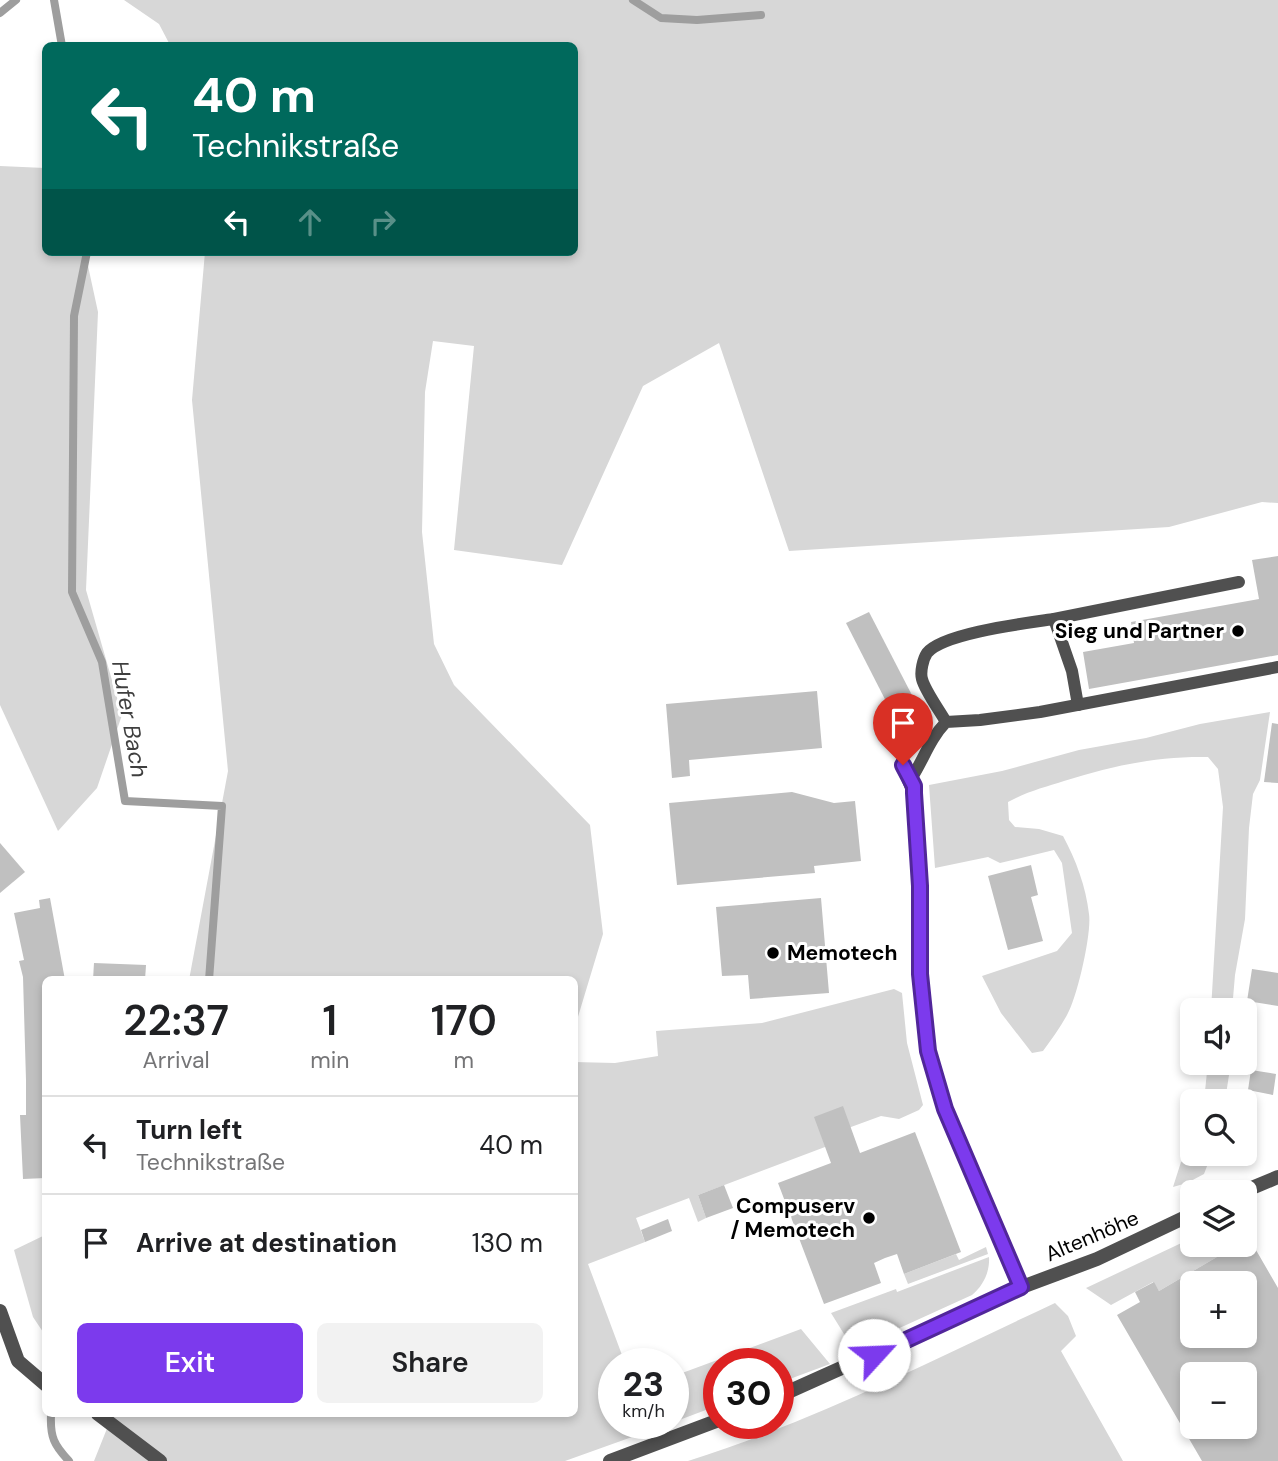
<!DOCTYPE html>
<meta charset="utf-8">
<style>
body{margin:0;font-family:"DM Sans",sans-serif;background:#f2f2f2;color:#202124;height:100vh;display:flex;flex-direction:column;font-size:26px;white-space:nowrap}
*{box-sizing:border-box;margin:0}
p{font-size:23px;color:#757577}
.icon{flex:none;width:38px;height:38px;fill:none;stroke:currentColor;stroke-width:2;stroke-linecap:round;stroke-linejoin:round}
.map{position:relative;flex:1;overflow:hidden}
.details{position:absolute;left:42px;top:976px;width:536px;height:441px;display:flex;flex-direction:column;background:#fff;border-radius:10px;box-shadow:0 4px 10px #0003}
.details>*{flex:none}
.banner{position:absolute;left:42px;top:42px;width:536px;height:214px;border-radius:10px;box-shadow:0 4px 10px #0003;background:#00695c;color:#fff;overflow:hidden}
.buttons{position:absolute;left:1180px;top:998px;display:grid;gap:14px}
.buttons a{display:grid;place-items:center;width:77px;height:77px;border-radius:10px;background:#fff;box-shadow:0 4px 10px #0003;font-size:35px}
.speed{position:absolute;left:598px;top:1348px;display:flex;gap:14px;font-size:35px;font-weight:700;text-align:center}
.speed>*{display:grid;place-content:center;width:91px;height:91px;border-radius:50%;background:#fff;box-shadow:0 4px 10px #0003;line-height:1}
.speed small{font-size:18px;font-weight:400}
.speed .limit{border:10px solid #d22;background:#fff;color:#111}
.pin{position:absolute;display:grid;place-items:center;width:60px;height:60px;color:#fff;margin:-72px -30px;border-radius:50% 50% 50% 0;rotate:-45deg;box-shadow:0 0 7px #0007}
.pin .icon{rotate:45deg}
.me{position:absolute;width:77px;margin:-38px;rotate:65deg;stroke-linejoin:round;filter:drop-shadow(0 0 5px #0008)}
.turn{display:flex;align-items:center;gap:24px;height:147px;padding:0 35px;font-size:32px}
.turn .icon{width:91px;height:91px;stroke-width:2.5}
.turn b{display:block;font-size:49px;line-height:60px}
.lanes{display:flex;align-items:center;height:66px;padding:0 35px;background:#0003;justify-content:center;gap:35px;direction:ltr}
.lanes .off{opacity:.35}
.eta{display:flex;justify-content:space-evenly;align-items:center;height:119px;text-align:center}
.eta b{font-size:42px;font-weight:600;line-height:49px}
.cta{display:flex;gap:14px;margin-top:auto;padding:14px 35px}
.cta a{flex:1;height:80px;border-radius:10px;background:#7c3aed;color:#fff;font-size:28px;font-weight:600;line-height:80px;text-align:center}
.cta a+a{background:#f2f2f2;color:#202124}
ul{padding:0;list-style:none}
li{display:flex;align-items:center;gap:21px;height:98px;padding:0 35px;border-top:2px solid #e0e0e0}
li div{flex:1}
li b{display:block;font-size:26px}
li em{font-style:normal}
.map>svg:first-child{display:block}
.green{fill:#d7d7d7}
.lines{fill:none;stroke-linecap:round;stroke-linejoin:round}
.stream{stroke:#9e9e9e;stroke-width:8}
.building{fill:#c0c0c0;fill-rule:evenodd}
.lane{stroke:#505050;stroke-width:12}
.street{stroke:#505050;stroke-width:14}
.route-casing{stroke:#51269a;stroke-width:18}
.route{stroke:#7c3aed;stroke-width:12}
.poi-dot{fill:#000;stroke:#fff;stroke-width:2.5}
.labels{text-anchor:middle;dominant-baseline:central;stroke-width:6;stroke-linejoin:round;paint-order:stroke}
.poi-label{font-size:21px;font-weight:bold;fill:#000;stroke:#fff;text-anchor:end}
.street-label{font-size:21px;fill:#000;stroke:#fff}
.water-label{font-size:23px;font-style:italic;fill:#3f3f3f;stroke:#fff}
</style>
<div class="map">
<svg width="1278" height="1461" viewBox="0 0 1278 1461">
<rect width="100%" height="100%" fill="#fff"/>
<g class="green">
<path d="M124,0h1154v503l-16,-1 -93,25 -380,24 -70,-208 -76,43 -81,179 -108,-15 20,-204 -41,-5 -8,51 -3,140 12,112 20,41 136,140 13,109 -29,96v-50h-385l39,-209 -36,-371 13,-148h369v-206l-404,-1 -11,-21z"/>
<path d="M0,166l45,2 1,84h39l13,60 -12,278 36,125 -25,73 -39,43 -58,-126z"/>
<path d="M1270,712l-10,68 -7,14 -4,34 -4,91 -10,56 -3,35h-21l12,-203 -5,-38 -10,-12c-51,-1 -96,9 -144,24 -19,6 -38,11 -56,21l1,18 6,7 24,2 24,7c13,24 23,51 26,78 3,19 -12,84 -22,101 -7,13 -16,25 -24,36l-11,2 -31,-40 -19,-37 75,-25 15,-18 -10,-70 -8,-13 -54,13 -12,-6 -53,11 -6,-83 73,-14 77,-21 67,-12 54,-14z"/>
<path d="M894,989l8,4 5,50 16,62 -4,5 -20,9 -18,-3 -30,11 -26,20 -127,48 8,23 -8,4 -9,-24 -53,20 9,24 -57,22 37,99h-11v60h57l-106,38h-471l16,-40 -5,-7h469v-352l41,1 43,-7 -2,-25 106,-8z"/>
<path d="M1208,1062h23l-6,39h-21z"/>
<path d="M1192,1152l20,1 -8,21 -17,9 -14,4 8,-25 7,-2z"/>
<path d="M45,1235v100l-12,-18 -19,-67z"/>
<path d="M1192,1238v6h47l-80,47 -6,-9 -42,23 -25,-17z"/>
<path d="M986,1247l2,7 -80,30 -4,-10 52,-20 3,6z"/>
<path d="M989,1257c1,15 -6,29 -17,38l-112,51 -16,-12 -13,-21 65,-24 1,3z"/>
<path d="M1055,1303l13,13 8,20 -15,15 62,110h-435c126,-40 247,-102 367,-158z"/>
<path d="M801,1329l29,35 -51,19v-20h-60v42l-45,17v-46z"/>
</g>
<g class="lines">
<g class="stream">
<path d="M54,0l8,46"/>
<path d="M633,0l28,18 36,2 64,-5"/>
<path d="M0,13l16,-13"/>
<path d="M87,252l-13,64 -2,276 30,70 23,139 97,5 -13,174"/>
<path d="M51,1415c-1,22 3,30 18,46"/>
</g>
</g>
<g class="building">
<path d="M1278,556v99l-189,34 -6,-37 51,-9 -3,-21 128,-23 -7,-39z"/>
<path d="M869,612l46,89 -23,12 -46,-90z"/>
<path d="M817,691l5,57 -133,12 1,16 -18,2 -6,-74z"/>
<path d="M1272,723l6,1v59l-14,-1z"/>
<path d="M792,792l42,11 21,-2 6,60 -47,5 1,7 -138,12 -8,-82z"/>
<path d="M0,843l25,29 -25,21z"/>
<path d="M1031,865l7,30 -7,2 12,44 -35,9 -20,-74z"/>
<path d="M50,898l15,82h-19v198l-23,1 -3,-64h6v-35l-3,-103 -4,-16 5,-1 -10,-47 26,-5 -1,-8z"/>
<path d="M821,898l8,95 -79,6 -2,-24 -26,1 -6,-69z"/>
<path d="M94,963l52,2 -1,15h-52z"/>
<path d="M1252,969l26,4v33l-31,-5z"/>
<path d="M1251,1070l25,4 -3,21 -25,-5z"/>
<path d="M843,1106l17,47 55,-21 46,120 -57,22 -7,-20 -12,4 -11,5 7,20 -57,21 -46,-121 53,-20 -17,-46z"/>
<path d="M724,1185l9,23 -27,10 -8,-23z"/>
<path d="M668,1219l4,12 -27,11 -4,-12z"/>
<path d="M1249,1238l29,50v173h-76l-85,-146 23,-13 -5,-10 19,-10 5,9 80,-47h5v-3zM1192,1283h52v52h-52zM1192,1374h52v52h-52z"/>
</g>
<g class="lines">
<g class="lane">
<path d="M1054,619l185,-37"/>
<path d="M946,722c-6,-11 -21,-31 -24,-43 -2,-7 1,-20 5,-26 16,-20 100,-30 127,-34l18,52 6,34"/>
<path d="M911,779c13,-20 18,-39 35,-57l34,-2 60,-8 238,-45"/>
</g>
<g class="street">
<path d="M903,765l11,28 6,93 -2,47 2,41 8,77 17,58 77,178"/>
<path d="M1242,1192l36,-15"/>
<path d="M0,1311l18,50 28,24"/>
<path d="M779,1396l243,-109 75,-28 95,-45"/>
<path d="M98,1414l62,47"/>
<path d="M610,1461l109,-41"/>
</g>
</g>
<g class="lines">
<g class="route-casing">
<path id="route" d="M874,1355l147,-68 -76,-178 -17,-58 -8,-77v-88l-6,-93v-7l-11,-21"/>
</g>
<use href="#route" class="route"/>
</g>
<g class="poi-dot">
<circle cx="1238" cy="631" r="7"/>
<circle cx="773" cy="953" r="7"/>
<circle cx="869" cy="1218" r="7"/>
</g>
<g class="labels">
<g class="poi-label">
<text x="1224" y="631">Sieg und Partner</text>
<text x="787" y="953" text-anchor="start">Memotech</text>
<text x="855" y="1206">Compuserv<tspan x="855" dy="24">/ Memotech</tspan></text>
</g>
<g class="street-label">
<text transform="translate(1092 1236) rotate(-23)">Altenhöhe</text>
</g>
<g class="water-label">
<text transform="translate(130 719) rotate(80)">Hufer Bach</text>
</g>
</g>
</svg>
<div class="buttons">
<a><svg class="icon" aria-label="sound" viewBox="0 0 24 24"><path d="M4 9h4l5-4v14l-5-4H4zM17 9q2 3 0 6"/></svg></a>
<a><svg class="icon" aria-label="search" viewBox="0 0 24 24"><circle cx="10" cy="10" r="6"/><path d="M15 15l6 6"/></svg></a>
<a><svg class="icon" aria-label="layers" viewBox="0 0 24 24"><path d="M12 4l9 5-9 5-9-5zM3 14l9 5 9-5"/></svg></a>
<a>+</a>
<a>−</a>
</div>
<div class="speed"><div>23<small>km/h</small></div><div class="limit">30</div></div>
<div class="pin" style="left:903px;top:765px;background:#d93025"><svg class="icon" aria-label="arrive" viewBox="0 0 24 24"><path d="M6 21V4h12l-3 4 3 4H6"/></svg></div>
<svg class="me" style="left:874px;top:1355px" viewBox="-20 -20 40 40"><circle r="19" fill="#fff"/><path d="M0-13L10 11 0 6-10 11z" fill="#7c3aed"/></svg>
<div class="banner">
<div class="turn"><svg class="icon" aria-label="left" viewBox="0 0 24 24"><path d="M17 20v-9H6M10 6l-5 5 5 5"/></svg><div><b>40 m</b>Technikstraße</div></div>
<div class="lanes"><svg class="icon" aria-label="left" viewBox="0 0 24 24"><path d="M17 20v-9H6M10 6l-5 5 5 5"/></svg><svg class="icon off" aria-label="ahead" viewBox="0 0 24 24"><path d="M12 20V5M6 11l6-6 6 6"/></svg><svg class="icon off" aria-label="right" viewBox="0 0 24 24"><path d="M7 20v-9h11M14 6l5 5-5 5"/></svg></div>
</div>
<section class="details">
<div class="eta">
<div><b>22:37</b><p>Arrival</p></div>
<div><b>1</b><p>min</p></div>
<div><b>170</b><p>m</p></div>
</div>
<ul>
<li><svg class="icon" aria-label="left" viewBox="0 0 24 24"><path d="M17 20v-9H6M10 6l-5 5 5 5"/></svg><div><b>Turn left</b><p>Technikstraße</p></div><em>40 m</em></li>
<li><svg class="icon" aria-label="arrive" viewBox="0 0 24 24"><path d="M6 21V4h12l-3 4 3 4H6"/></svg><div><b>Arrive at destination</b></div><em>130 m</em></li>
</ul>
<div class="cta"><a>Exit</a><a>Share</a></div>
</section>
</div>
